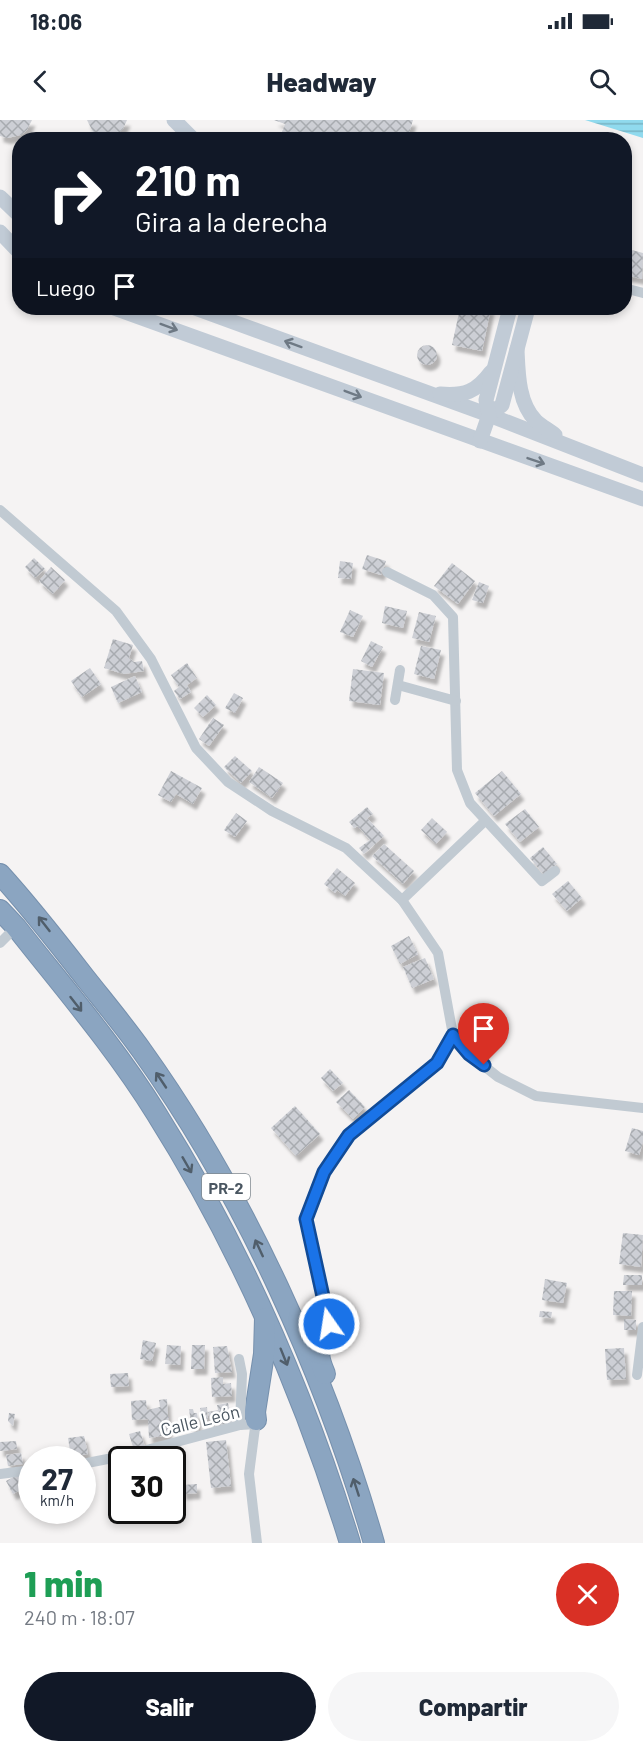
<!DOCTYPE html>
<html lang="es">
<meta charset="utf-8">
<style>
body{margin:0;font-family:Barlow,sans-serif;background:#f6f6f7;color:#1f2937;height:100vh;display:flex;flex-direction:column;font-size:22px;white-space:nowrap}
*{box-sizing:border-box;margin:0}
p{font-size:20px;color:#747a83}
.icon{flex:none;width:33px;height:33px;fill:none;stroke:currentColor;stroke-width:2;stroke-linecap:round;stroke-linejoin:round}
.map{position:relative;height:1423px;overflow:hidden}
.panel{display:flex;flex-direction:column;background:#fff;flex:1}
.panel>*{flex:none}
.hud{position:absolute;left:12px;top:12px;width:620px;height:183px;border-radius:24px;box-shadow:0 3px 9px #0003;background:#111827;color:#fff;overflow:hidden}
.speed{position:absolute;left:18px;top:1326px;display:flex;gap:12px;font-size:30px;font-weight:700;text-align:center}
.speed>*{display:grid;place-content:center;width:78px;height:78px;border-radius:50%;background:#fff;box-shadow:0 3px 9px #0003;line-height:1}
.speed small{font-size:15px;font-weight:400}
.speed .limit{border:3px solid #111;border-radius:9px;background:#fff;color:#111}
.pin{position:absolute;display:grid;place-items:center;width:51px;height:51px;color:#fff;margin:-62px -26px;border-radius:50% 50% 50% 0;rotate:-45deg;box-shadow:0 0 6px #0007}
.pin .icon{rotate:45deg}
.me{position:absolute;width:66px;margin:-33px;rotate:347deg;stroke-linejoin:round;filter:drop-shadow(0 0 4px #0008)}
.turn{display:flex;align-items:center;gap:21px;height:126px;padding:0 24px;font-size:27px}
.turn .icon{width:78px;height:78px;stroke-width:2.5}
.turn b{display:block;font-size:42px;line-height:51px}
.then{display:flex;align-items:center;height:57px;padding:0 24px;background:#0003;gap:12px;font-size:22px}
.round{display:grid;place-items:center;flex:none;width:63px;height:63px;border-radius:32px;background:#f6f6f7}
.summary{display:flex;align-items:center;justify-content:space-between;height:102px;padding:0 24px}
h1{font-size:36px;font-weight:800;line-height:45px;color:#1e9e55}
.button{display:flex;gap:12px;margin-top:auto;padding:12px 24px}
.button a{flex:1;height:69px;border-radius:36px;background:#111827;color:#fff;font-size:24px;font-weight:800;line-height:69px;text-align:center}
.button a+a{background:#f6f6f7;color:#1f2937}
.status{display:flex;justify-content:space-between;align-items:center;height:42px;padding:0 30px;background:#fff;direction:ltr}
.status svg{height:16px;fill:currentColor}
header{display:flex;justify-content:space-between;align-items:center;height:78px;padding:0 24px;background:#fff;font-size:27px;font-weight:800}
.map>svg:first-child{display:block}
.water{fill:url(#water-rules)}
.building{fill:url(#building-cross-hatch);filter:url(#shadow)}
.lines{fill:none;stroke-linecap:round;stroke-linejoin:round}
.highway-casing{stroke:#7690ad;stroke-width:22}
.street{stroke:#c1cad2;stroke-width:10}
.secondary{stroke:#c1cbd6;stroke-width:15}
.highway{stroke:#8ba5c1;stroke-width:20}
.oneway{stroke:#6e7984}
.oneway2{stroke:#505e6b}
.route-casing{stroke:#114b97;stroke-width:15}
.route{stroke:#1a73e8;stroke-width:10}
.labels{text-anchor:middle;dominant-baseline:central;stroke-width:5;stroke-linejoin:round;paint-order:stroke}
.shield{fill:#fff;stroke:#808990;stroke-width:1.5}
.shield-label{font-size:16px;font-weight:bold;fill:#4a5661}
.street-label{font-size:18px;fill:#4a5661;stroke:#fff}
</style>
<div class="status"><b>18:06</b><svg viewBox="0 0 49 12"><path d="M0 12V9h3v3zM5 12V6h3v6zM10 12V3h3v9zM15 12V0h3v12zM26 1h20v11H26zM47 4h2v5h-2z"/></svg></div>
<header><svg class="icon" aria-label="back" viewBox="0 0 24 24"><path d="M15 5l-7 7 7 7"/></svg>Headway<svg class="icon" aria-label="search" viewBox="0 0 24 24"><circle cx="10" cy="10" r="6"/><path d="M15 15l6 6"/></svg></header>
<div class="map">
<svg width="643" height="1423" viewBox="0 0 643 1423">
<defs>
<pattern id="water-rules" width="6" height="5" patternUnits="userSpaceOnUse" patternTransform="scale(1.5)"><rect width="6" height="5" fill="#90daee"/><path d="M0 2.5h6" fill="none" stroke="#78b4c4"/></pattern>
<pattern id="building-cross-hatch" width="8" height="8" patternUnits="userSpaceOnUse" patternTransform="scale(1.5)"><rect width="8" height="8" fill="#cdcfd5"/><path d="M0 0l8 8M0 8l8-8" fill="none" stroke="#a8abb0"/></pattern>
<filter id="shadow"><feDropShadow dx="3.5" dy="6" stdDeviation="1.5" flood-color="#0004"/></filter>
</defs>
<rect width="100%" height="100%" fill="#f5f3f3"/>
<path class="water" d="M585,0h58v18z"/>
<g class="building">
<path d="M0,0h32l-5,10 -6,5 -14,3 -7,-2z"/>
<path d="M87,0h40l-4,9 -5,5 -12,3 -13,-5z"/>
<path d="M274,0h139l-6,20h-70l-13,-4 -1,4h-36l-7,-3 5,-13z"/>
<path d="M41,14h5l7,6h-24z"/>
<path d="M624,128l19,5 -1,26 -18,-4z"/>
<path d="M460,188h31l-9,43 -30,-6z"/>
<circle cx="427" cy="235" r="10"/>
<path d="M367,435l19,6 -5,14 -19,-6z"/>
<path d="M34,438l11,11 -10,9 -10,-11z"/>
<path d="M340,441l13,2 -2,16 -13,-1z"/>
<path d="M452,443l23,18 -17,23 -24,-18z"/>
<path d="M51,447l14,13 -12,14 -14,-13z"/>
<path d="M479,462l10,4 -6,17 -11,-3z"/>
<path d="M385,486l22,5 -4,17 -21,-5z"/>
<path d="M350,490l13,6 -10,21 -13,-5z"/>
<path d="M419,492l17,4 -7,26 -17,-4z"/>
<path d="M113,519l20,6 -4,13 5,4 8,-1 2,10 -20,3 -20,-6z"/>
<path d="M371,521l12,6 -11,20 -11,-6z"/>
<path d="M421,526l20,4 -7,29 -20,-5z"/>
<path d="M187,543l10,15 -10,7 4,7 -11,7 -6,-8 5,-4 -8,-12z"/>
<path d="M90,548l11,16 -19,13 -11,-16z"/>
<path d="M353,549l31,4 -4,32 -31,-4z"/>
<path d="M135,556l7,16 -24,11 -7,-16z"/>
<path d="M234,573l9,5 -8,15 -10,-5z"/>
<path d="M207,575l9,10 -13,12 -9,-9z"/>
<path d="M213,598l11,7 -15,21 -10,-7z"/>
<path d="M235,636l17,15 -11,12 -17,-16z"/>
<path d="M259,647l24,16 -11,15 -23,-16z"/>
<path d="M171,651l31,17 -9,16 -17,-10 -5,8 -13,-7z"/>
<path d="M502,651l19,23 -27,22 -19,-23z"/>
<path d="M367,687l6,7 -6,4 17,18 -20,18 -5,-6 11,-8 -12,-14 -4,2 -5,-6z"/>
<path d="M525,689l14,18 -19,15 -15,-18z"/>
<path d="M236,693l11,8 -12,16 -11,-7z"/>
<path d="M432,698l15,14 -11,12 -15,-14z"/>
<path d="M384,724l30,27 -11,13 -31,-28z"/>
<path d="M543,727l14,17 -13,11 -14,-17z"/>
<path d="M337,748l18,15 -10,13 -8,-6 -2,3 -11,-9z"/>
<path d="M568,761l14,17 -15,13 -15,-17z"/>
<path d="M409,816l9,18 -18,10 -9,-18z"/>
<path d="M425,838l9,21 -22,9 -9,-21z"/>
<path d="M330,949l13,14 -10,8 -12,-13z"/>
<path d="M349,970l16,17 -12,12 -17,-17z"/>
<path d="M295,986l25,28 -24,22 -25,-28z"/>
<path d="M632,1008l11,3v11l-4,13 -14,-4z"/>
<path d="M623,1113l20,2 -2,32 -22,-3z"/>
<path d="M624,1155h18v10h-19z"/>
<path d="M545,1159l22,4 -4,20 -21,-3z"/>
<path d="M614,1171h18l-1,25 -18,-1z"/>
<path d="M540,1191l12,1 -1,6 -12,-1z"/>
<path d="M624,1199l12,1v10h-12z"/>
<path d="M143,1220l13,3 -4,18 -12,-2z"/>
<path d="M167,1225l14,1 -1,19 -15,-1z"/>
<path d="M192,1225h13l-1,24h-13z"/>
<path d="M227,1226l5,26 -17,1 -2,-26z"/>
<path d="M624,1228l2,31 -19,1 -2,-31z"/>
<path d="M128,1253l1,13 -18,1 -1,-13z"/>
<path d="M223,1257v7l8,-1 1,13 -20,1 -1,-19z"/>
<path d="M167,1279l2,36 -20,3 -1,-19 -16,1 -1,-19 15,-1 1,10 13,-3 -1,-7z"/>
<path d="M228,1283l1,5h2l2,8h-3l3,6 -21,5 -4,-15 10,-2 -1,-5z"/>
<path d="M207,1287l1,12 -6,1 -2,-12z"/>
<path d="M189,1289h4l1,4h3l2,17 -7,1z"/>
<path d="M9,1293l6,1 -2,12 -5,-5z"/>
<path d="M140,1311l5,16 -11,3 -5,-16z"/>
<path d="M84,1316l4,18 -17,3 -3,-19z"/>
<path d="M226,1320l5,46 -20,2 -5,-46z"/>
<path d="M16,1321l1,8 -17,2v-9z"/>
<path d="M21,1333l2,11 -15,2 -2,-11z"/>
<path d="M21,1353l7,13 -15,8 -7,-13z"/>
<path d="M197,1364v9l-14,1 -1,-9z"/>
</g>
<g class="lines">
<g class="highway-casing">
<g id="highway">
<path d="M0,754c31,34 58,69 86,105 19,24 39,48 56,72 103,144 183,322 232,492"/>
<path d="M0,790l16,17c48,61 99,120 140,186 85,135 147,277 194,430"/>
<path d="M303,1202l7,16 12,5c-6,10 -1,21 3,31"/>
<path d="M256,1300l-1,-8 9,-58 1,-36"/>
</g>
</g>
<g class="street">
<path d="M624,168l19,5"/>
<path d="M0,390l116,101 35,48 45,89 32,34 44,29 74,37 56,52 36,53 15,82 -16,28 -88,72 -25,37 -18,47 23,105 -7,19"/>
<path d="M387,452l46,23 20,22 4,153 13,33 72,78 13,-10"/>
<path d="M398,565l58,16"/>
<path d="M395,580l5,-30"/>
<path d="M402,780l83,-79"/>
<path d="M0,823l16,-16"/>
<path d="M453,915l16,19 29,23 38,19 107,12"/>
<path d="M239,1239l3,15 -2,51"/>
<path d="M637,1255l6,-48"/>
<path d="M256,1300l-7,54 8,69"/>
<path d="M82,1344l46,-9 112,-30 16,-1"/>
<path d="M0,1354l32,-4"/>
</g>
<g class="secondary">
<path d="M174,0l20,20"/>
<path d="M0,77l20,19"/>
<path d="M0,112l20,21"/>
<path d="M114,188l529,191"/>
<path d="M195,188l294,107 154,60"/>
<path d="M517,229c1,23 1,54 19,72 5,5 13,9 19,14"/>
<path d="M440,274c25,2 36,-2 51,-22"/>
<path d="M489,295l13,-10 26,-97"/>
<path d="M480,321l9,-26 -3,-15 24,-92"/>
</g>
<use href="#highway" class="highway"/>
</g>
<defs><path id="oneway-shaft" d="M-6 0H5M1.5-3L5.5 0L1.5 3" fill="none" stroke-width="1.6" stroke-linecap="round" stroke-linejoin="round" transform="scale(1.5)"/></defs>
<g class="oneway">
<use href="#oneway-shaft" transform="translate(169 207) rotate(20)"/>
<use href="#oneway-shaft" transform="translate(293 224) rotate(-160)"/>
<use href="#oneway-shaft" transform="translate(353 274) rotate(21)"/>
<use href="#oneway-shaft" transform="translate(536 341) rotate(19)"/>
</g>
<g class="oneway2">
<use href="#oneway-shaft" transform="translate(44 804) rotate(-128)"/>
<use href="#oneway-shaft" transform="translate(76 884) rotate(52)"/>
<use href="#oneway-shaft" transform="translate(161 960) rotate(-124)"/>
<use href="#oneway-shaft" transform="translate(187 1045) rotate(60)"/>
<use href="#oneway-shaft" transform="translate(259 1128) rotate(-115)"/>
<use href="#oneway-shaft" transform="translate(284 1237) rotate(68)"/>
<use href="#oneway-shaft" transform="translate(356 1367) rotate(-108)"/>
</g>
<g class="lines">
<g class="route-casing">
<path id="route" d="M329,1204l-23,-105 18,-47 25,-37 88,-72 16,-28 16,19 15,11"/>
</g>
<use href="#route" class="route"/>
</g>
<g class="labels">
<rect class="shield" x="202" y="1054" width="48" height="26" rx="4.5"/>
<g class="shield-label">
<text x="226" y="1067">PR-2</text>
</g>
<g class="street-label">
<text transform="translate(200 1300) rotate(-14)">Calle León</text>
</g>
</g>
</svg>
<div class="speed"><div>27<small>km/h</small></div><div class="limit">30</div></div>
<div class="pin" style="left:484px;top:945px;background:#d93025"><svg class="icon" aria-label="arrive" viewBox="0 0 24 24"><path d="M6 21V4h12l-3 4 3 4H6"/></svg></div>
<svg class="me" style="left:329px;top:1204px" viewBox="-20 -20 40 40"><circle r="17" fill="#1a73e8" stroke="#fff" stroke-width="3"/><path d="M0-11L8 9 0 5-8 9z" fill="#fff"/></svg>
<div class="hud">
<div class="turn"><svg class="icon" aria-label="right" viewBox="0 0 24 24"><path d="M7 20v-9h11M14 6l5 5-5 5"/></svg><div><b>210 m</b>Gira a la derecha</div></div>
<div class="then">Luego<svg class="icon" aria-label="arrive" viewBox="0 0 24 24"><path d="M6 21V4h12l-3 4 3 4H6"/></svg></div>
</div>
</div>
<section class="panel">
<div class="summary"><div><h1>1 min</h1><p>240 m · 18:07</p></div><a class="round" style="background:#d93025;color:#fff"><svg class="icon" aria-label="close" viewBox="0 0 24 24"><path d="M6 6l12 12M18 6L6 18"/></svg></a></div>
<div class="button"><a>Salir</a><a>Compartir</a></div>
</section>
